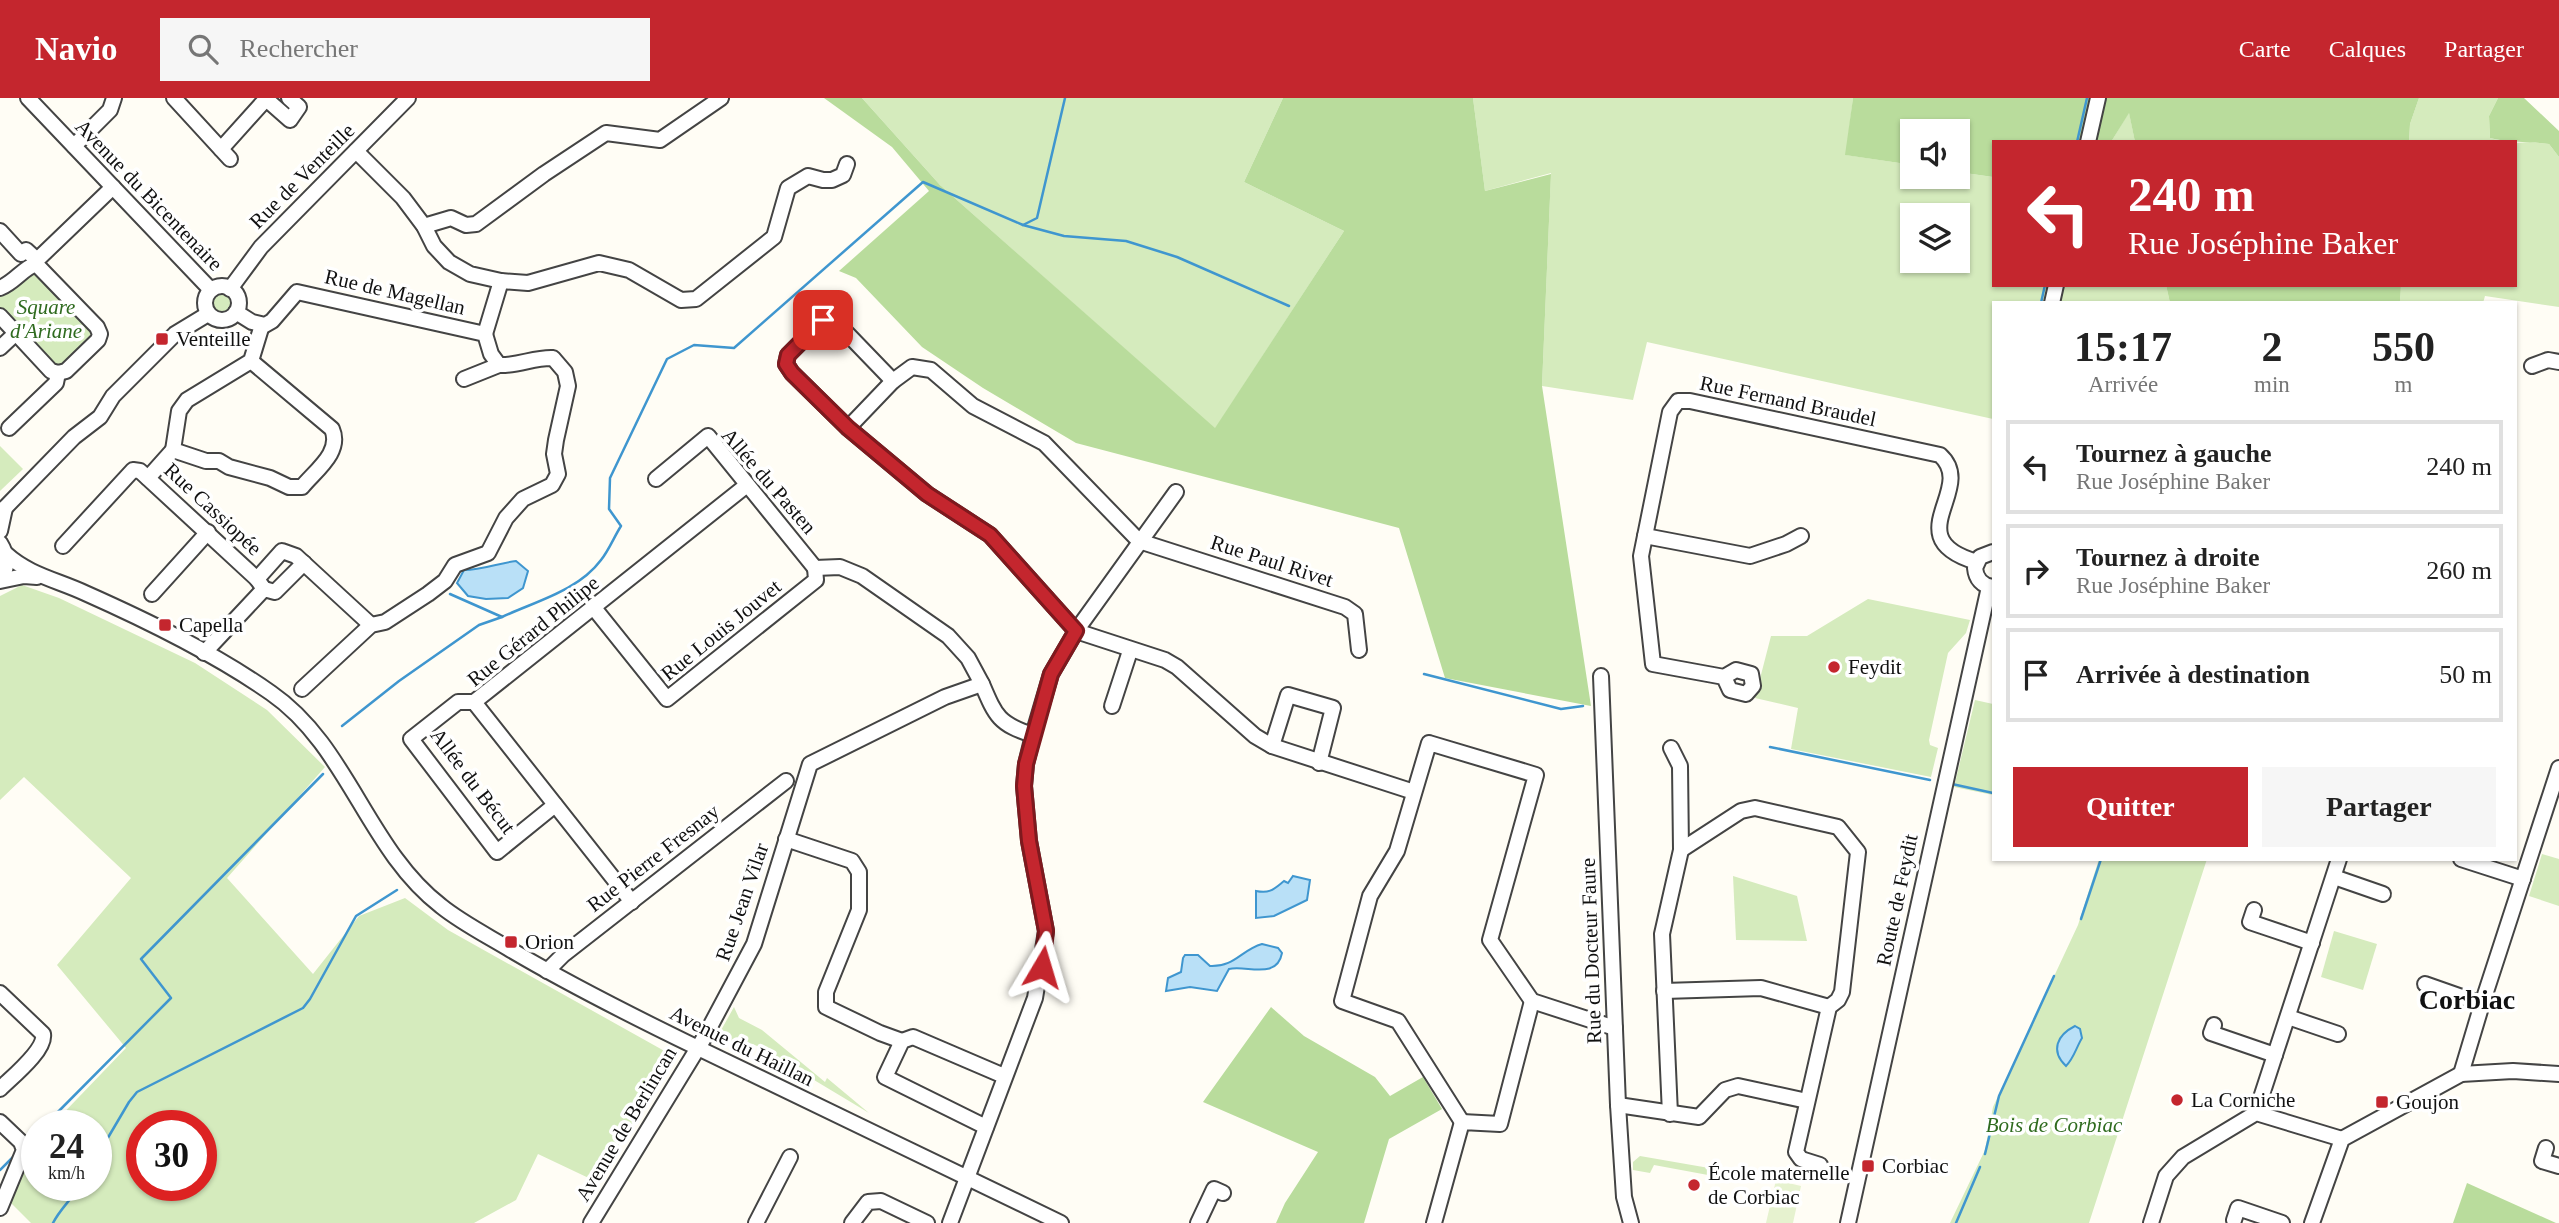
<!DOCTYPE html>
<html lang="fr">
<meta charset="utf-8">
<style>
body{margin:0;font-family:Georgia,serif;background:#f6f6f6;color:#222;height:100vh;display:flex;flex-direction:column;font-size:26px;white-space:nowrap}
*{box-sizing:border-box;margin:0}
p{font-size:23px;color:#767676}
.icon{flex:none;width:38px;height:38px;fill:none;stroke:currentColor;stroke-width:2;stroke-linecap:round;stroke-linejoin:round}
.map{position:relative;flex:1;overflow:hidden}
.drawer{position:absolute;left:1992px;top:203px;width:525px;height:560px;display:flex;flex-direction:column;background:#fff;border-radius:0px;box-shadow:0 2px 5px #0004}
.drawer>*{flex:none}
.top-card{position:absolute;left:1992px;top:42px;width:525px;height:147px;border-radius:0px;box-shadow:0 2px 5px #0004;background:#c4262e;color:#fff;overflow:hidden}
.tools{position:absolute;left:1900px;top:21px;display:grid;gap:14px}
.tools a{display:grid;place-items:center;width:70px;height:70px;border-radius:0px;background:#fff;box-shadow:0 2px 5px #0004;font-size:35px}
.speed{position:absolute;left:21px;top:1012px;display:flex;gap:14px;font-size:35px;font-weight:700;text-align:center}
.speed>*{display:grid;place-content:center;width:91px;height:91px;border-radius:50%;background:#fff;box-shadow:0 2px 5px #0004;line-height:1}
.speed small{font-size:18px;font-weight:400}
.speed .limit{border:10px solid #d22;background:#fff;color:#111}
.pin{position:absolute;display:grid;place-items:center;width:60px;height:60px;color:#fff;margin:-30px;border-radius:14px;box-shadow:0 4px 10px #0006}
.me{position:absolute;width:77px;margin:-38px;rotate:7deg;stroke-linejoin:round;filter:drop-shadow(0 0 5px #0008)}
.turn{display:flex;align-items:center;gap:24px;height:147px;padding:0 21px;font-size:32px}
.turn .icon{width:91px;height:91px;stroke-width:2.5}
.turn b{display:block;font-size:49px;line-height:60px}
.eta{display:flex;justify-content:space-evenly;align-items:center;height:119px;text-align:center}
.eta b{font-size:42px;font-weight:700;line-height:49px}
.primary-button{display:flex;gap:14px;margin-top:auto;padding:14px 21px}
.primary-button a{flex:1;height:80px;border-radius:0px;background:#c4262e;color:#fff;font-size:28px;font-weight:700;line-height:80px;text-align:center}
.primary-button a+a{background:#f6f6f6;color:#222}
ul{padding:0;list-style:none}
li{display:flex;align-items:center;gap:21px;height:94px;margin:0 14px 10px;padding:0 7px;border:4px solid #e0e0e0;border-radius:0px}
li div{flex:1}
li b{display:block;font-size:26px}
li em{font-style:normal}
header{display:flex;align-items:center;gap:42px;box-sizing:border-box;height:98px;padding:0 35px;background:#c4262e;color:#fff}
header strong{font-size:33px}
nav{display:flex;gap:38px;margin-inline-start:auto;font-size:24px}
.search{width:490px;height:63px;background:#f6f6f6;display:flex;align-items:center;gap:18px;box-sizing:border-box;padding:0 24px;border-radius:0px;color:#767676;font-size:26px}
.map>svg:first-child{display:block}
.green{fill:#d5ebbd;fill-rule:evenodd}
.forest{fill:#b9dc9c}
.pitch{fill:#e6f2cf}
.water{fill:#b9e0f7;stroke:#3f96cf;stroke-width:2}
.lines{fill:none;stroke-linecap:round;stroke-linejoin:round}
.stream{stroke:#3f96cf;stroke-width:2.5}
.minor-casing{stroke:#444;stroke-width:18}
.minor{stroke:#fff;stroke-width:14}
.route-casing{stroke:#7f191e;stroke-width:18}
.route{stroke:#c4262e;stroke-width:12}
.poi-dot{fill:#c4262e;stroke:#fff;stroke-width:2.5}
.labels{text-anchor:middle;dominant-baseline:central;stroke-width:7;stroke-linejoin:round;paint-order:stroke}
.street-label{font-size:21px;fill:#111;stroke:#fff}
.park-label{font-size:21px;font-style:italic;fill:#2f6b1f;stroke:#fff}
.poi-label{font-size:21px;fill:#111;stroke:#fff;text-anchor:start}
.district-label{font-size:28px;font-weight:bold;fill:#111;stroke:#fff}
</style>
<header>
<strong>Navio</strong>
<div class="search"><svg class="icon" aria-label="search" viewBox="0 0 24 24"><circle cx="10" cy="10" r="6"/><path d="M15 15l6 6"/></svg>Rechercher</div>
<nav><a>Carte</a><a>Calques</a><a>Partager</a></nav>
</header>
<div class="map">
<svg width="2559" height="1125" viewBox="0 0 2559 1125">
<rect width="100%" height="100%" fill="#fffdf5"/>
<g class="green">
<path d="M862,0h421l-39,84 100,49 -129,198 -275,-244z"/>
<path d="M1473,0h380l-7,57 67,10v12h45v-5l35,5v108h173l4,18h-177v116l-346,-77 -14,58 -91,-14 9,-213 -66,18zM1913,117h45v46h-45z"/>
<path d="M2419,0h79l-9,18 1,22 16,4h-97l1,-18z"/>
<path d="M2129,14l6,30h-24z"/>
<path d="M2530,44l19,2 10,13v150l-74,-11 -2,7h-83l1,-18h114v-142z"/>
<path d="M34,172l58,57 2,13 -36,28 -58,-57v-14z"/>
<circle cx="222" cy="206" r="11"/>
<path d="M0,348l23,23 -23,22z"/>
<path d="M22,487l37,13 136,65 72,47 58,57 -98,111 86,96 46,-58 46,-18 43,32 229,128 -82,123 -57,-27 -22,46 -42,23h-443l-20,-20 26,-61v43h59v-60h-44l74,-77 -69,-83 74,-87 -107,-101 -24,23v-204zM142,1027h59v60h-59z"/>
<path d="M1868,501l102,21 -4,13 -18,20 -19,87 1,5 8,3 -7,29 -140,-28 7,-41 -43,-10 16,-62h36z"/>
<path d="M1975,602l18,4v91l-39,-8z"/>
<path d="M2542,756l17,5v47l-30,-10z"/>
<path d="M2099,761h108l-118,364h-139l35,-73 8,-43 85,-182z"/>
<path d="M1733,778l64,20 10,45 -71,-1z"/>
<path d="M2334,833l43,13 -14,46 -42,-13z"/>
<path d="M734,909l5,11 23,12 63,52 2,-4 42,35 -110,-66 -6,-3 -38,-3z"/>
<path d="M1640,1058l69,12 -1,7 -54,-10 -4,8 -17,-3v-8z"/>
</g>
<g class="forest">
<path d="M824,0h38l78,87 275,243 129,-197 -100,-49 39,-84h190l12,93 66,-17 -9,212 49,320 -146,-28 -46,-150 -323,-85 -93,-55 -61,-41 -66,-69 -17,-7 90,-80 -37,-44z"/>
<path d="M1853,0h566l-9,26 -1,18h-274l-6,-29 -18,29h-118v35l-35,-5v-41h-45v34l-68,-10z"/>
<path d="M2498,0h26l35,33v26l-10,-13c-22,-3 -38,-1 -59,-6l-1,-22z"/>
<path d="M2166,187h235l-1,18h-230z"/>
<path d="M1271,909l33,29 71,41 15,19 33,-19 19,32 -53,30 -25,84h-88l9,-20 33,-51 -115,-50z"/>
<path d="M2467,1085l89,40h-103z"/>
</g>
<path class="pitch" d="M1776,1082l25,6 -8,37h-27z"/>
<g class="water">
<path d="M516,463l12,10 -5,17 -15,10 -22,1 -18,-3 -11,-13 7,-13c19,0 34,-7 52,-9z"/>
<path d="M1293,778l17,4 -3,20 -33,16 -18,2v-27c14,3 18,-2 28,-10l4,2z"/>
<path d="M1262,846l16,4 4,5c-5,27 -35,12 -53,16l-12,22 -27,-4 -24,4 2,-13 13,-6 2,-14 2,-3h13l12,11c25,1 31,-16 52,-22z"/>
<path d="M2075,928l5,3 2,9c-6,10 -8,20 -16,28 -16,-15 -9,-31 9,-40z"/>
</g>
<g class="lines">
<g class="stream">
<path d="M2077,44l10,-44"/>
<path d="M1023,127l41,11 62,5 51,16 112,49"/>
<path d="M2041,205l4,-18"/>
<path d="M450,496l52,23c34,-16 76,-26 99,-57 8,-10 13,-23 20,-34l-12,-17 1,-31 57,-119 27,-14 40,3 189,-166 100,43 14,-7 28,-120"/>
<path d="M1424,576l137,35 22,-3"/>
<path d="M342,628l57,-45 80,-56 23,-8"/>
<path d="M1770,649l160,33"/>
<path d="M1952,686l41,9"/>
<path d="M2081,821l20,-60"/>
<path d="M45,1027l126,-127 -30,-39 182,-185"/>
<path d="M27,1045l10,-10"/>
<path d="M1985,1056l14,-58 55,-120"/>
<path d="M96,1060l33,-56 8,-10 166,-84 7,-9 46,-83 41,-26"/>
<path d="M0,1072l14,-14"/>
<path d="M53,1125c7,-14 19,-24 27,-38"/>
<path d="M1956,1125l24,-56"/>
</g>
<g class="minor-casing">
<g id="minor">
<path d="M28,0l183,192"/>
<path d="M174,0l56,61"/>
<path d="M265,0l25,22 9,-13 -10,-9"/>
<path d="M2088,44l10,-44"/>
<path d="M74,48l36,-36 4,-12"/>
<path d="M221,51l45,-50"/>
<path d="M356,53l47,47 21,28 10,20 15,16 21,12 31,7 27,2 71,-20 30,7 52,30 15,-1 78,-62 14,-49 20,-12 15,4h9l11,-5 4,-11"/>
<path d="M424,128l27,-8 15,7 10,-1 68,-50 62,-41 54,7 61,-42"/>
<path d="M0,133l21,23 5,-4 11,10"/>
<path d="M36,166l1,-4 76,-73"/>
<circle cx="222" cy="205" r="17"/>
<path d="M0,190c15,-6 23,-20 36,-24l61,63 3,7 -2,6 -32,31 -8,2 -7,-2 -51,-55"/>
<path d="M230,191l31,-42 147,-149"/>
<path d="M2052,205l4,-18"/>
<path d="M236,214l16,10 13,3 7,-4 25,-29 188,42 6,20 8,11c19,1 36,-8 54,-7l12,14 3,14 -12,54 -2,14 4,20 -6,11 -29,14 -17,19 -18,35 -33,12 -10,16 -17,13 -43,28 -14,3 -69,64"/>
<path d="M485,236l16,-53"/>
<path d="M0,250l16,-15"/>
<path d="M251,263l81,68c10,23 -16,41 -30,58h-13l-19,-9 -41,-11 -10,-6h-13l-33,-11 6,-39 8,-11 64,-39 11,-36"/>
<path d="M2532,268l16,-6 11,2"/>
<path d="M464,281l35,-14"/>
<path d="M9,330l47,-45 2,-10"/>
<path d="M848,330l45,-47"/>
<path d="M148,380l25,-28"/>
<path d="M656,381l52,-43 107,132"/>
<path d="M0,415l74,-76 26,-20 13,-21 62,-62 33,-20"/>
<path d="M0,433l5,-23"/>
<path d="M1645,438l105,20 36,-12 15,-8"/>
<path d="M0,445c8,13 9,24 0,37"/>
<path d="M63,448l70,-76 7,1 117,108"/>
<path d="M1993,454l-13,5 -5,11c1,11 7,18 18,19"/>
<path d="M6,456c23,21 51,26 79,39 63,28 129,60 186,100 77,53 96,156 170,213 21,17 47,30 70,44 61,36 123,67 187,98 121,58 242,117 363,175"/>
<path d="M815,470l25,-1 22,9 86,60 20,22 14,26"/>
<path d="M0,483l24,-5 13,1"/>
<path d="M264,491l-7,-10 25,-28 14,5 75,69"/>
<path d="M152,496l56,-62"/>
<path d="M594,510l73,91 149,-119 -1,-12"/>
<path d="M1359,552l-4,-36 -10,-7 -206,-66 -95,-98 -71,-37 -42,-36 -19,-3 -19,14 -56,-58 -7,-4 -7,1 -35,35 -2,9 6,9 56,55 79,66 63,41 86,96 89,29 12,7 78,69 17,10 142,46"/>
<path d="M204,555l60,-64 11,3 29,-29"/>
<path d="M1601,578l17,429 6,92 7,26"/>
<path d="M1724,579l6,13 16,4 7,-8 -2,-12 -15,-4 -12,7 -71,-13 -12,-108 29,-144 8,-11h12l250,54c38,34 -45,83 37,107"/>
<path d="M474,604h-16l-47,37 86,113 58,-47"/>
<path d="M1112,608l18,-55"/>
<path d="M1272,648l16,-51 45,13 -14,55"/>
<path d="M786,741l66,22 7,11v38l-33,82v15l54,26 22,8"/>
<path d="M1681,752l60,-39 14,-3 83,19 20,25 -16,140 -4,8 -9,7 -33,145 5,7 19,6"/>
<path d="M2461,761l62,20"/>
<path d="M2334,779l49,17"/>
<path d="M632,804l-158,-200 273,-217"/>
<path d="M2254,812l-4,12 62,21"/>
<path d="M547,873l16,-16 223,-174"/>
<path d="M2425,886l57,20"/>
<path d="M1664,893l97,-3 68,19"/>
<path d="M0,895l43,41c3,16 -31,43 -43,55"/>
<path d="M2288,919l50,17"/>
<path d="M2214,927l-3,8 64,22"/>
<path d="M2461,976l21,-70 77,-236"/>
<path d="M1618,1007l81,12 26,-27 13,-4 69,15"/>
<path d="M2256,1015l83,-254"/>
<path d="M1670,1016l-8,-180 19,-84 -1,-84 -9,-18"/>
<path d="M0,1024l21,20 3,8 -24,58"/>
<path d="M1462,1024l-64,-101 -56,-20 28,-105 27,-45 32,-108 107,32 -46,165 42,61 83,27"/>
<path d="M986,1029l-101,-50 17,-36 11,-4 91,39"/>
<path d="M2546,1050l-4,13 17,5"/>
<path d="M2234,1122l4,-12 44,15"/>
<path d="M591,1125l113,-185 50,-94 56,-180 135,-67 37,-13c14,33 17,40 51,51"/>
<path d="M756,1125l34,-66"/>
<path d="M852,1125l16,-21 13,-1 46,22"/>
<path d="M950,1125l85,-225 11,-67 -17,-90 -5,-55 2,-22 7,-29 18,-61 25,-43 100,-139"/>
<path d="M1198,1125l16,-34 9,4"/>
<path d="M1434,1125l28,-101 38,2 32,-123"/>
<path d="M1848,1125l141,-636"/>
<path d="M2151,1125l15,-47 17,-19 73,-44 86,26"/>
<path d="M2312,1125l30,-84 119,-65 52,-3 46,3"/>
</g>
</g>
<use href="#minor" class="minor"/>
</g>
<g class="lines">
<g class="route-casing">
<path id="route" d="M823,222l-35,35 -2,9 6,9 56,55 79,66 63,41 86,96 -25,43 -25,90 -2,22 5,55 17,90 -4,36"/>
</g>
<use href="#route" class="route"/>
</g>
<g class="poi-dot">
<rect x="155" y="234" width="14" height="14" rx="3.5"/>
<rect x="158" y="520" width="14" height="14" rx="3.5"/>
<circle cx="1834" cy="569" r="7"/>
<rect x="504" y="837" width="14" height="14" rx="3.5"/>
<circle cx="2177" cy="1002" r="7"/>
<rect x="2375" y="997" width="14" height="14" rx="3.5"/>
<rect x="1861" y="1061" width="14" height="14" rx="3.5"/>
<circle cx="1694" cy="1087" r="7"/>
</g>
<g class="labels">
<g class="street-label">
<text transform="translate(302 78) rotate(-45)">Rue de Venteille</text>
<text transform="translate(149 97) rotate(46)">Avenue du Bicentenaire</text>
<text transform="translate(395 194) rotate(13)">Rue de Magellan</text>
<text transform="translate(1788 303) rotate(12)">Rue Fernand Braudel</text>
<text transform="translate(769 383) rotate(49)">Allée du Pasten</text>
<text transform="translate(213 411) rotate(43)">Rue Cassiopée</text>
<text transform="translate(1272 463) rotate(18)">Rue Paul Rivet</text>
<text transform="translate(721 532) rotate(-39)">Rue Louis Jouvet</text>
<text transform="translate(533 533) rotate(-39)">Rue Gérard Philipe</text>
<text transform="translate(473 683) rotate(53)">Allée du Bécut</text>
<text transform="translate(653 760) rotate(-38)">Rue Pierre Fresnay</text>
<text transform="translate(1897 802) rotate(-78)">Route de Feydit</text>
<text transform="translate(742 804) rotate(-71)">Rue Jean Vilar</text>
<text transform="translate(1591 853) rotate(-92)">Rue du Docteur Faure</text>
<text transform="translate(742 948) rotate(26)">Avenue du Haillan</text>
<text transform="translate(626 1026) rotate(-59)">Avenue de Berlincan</text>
</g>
<g class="park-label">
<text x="46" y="209">Square<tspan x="46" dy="24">d'Ariane</tspan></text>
<text x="2054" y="1027">Bois de Corbiac</text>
</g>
<g class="poi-label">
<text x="176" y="241">Venteille</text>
<text x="179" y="527">Capella</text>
<text x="1848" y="569">Feydit</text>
<text x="525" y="844">Orion</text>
<text x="2191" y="1002">La Corniche</text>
<text x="2396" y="1004">Goujon</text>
<text x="1882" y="1068">Corbiac</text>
<text x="1708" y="1075">École maternelle<tspan x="1708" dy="24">de Corbiac</tspan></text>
</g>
<g class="district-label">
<text x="2467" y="901">Corbiac</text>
</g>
</g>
</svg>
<div class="tools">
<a><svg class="icon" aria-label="sound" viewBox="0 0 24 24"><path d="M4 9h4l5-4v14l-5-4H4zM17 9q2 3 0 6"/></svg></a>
<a><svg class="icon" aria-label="layers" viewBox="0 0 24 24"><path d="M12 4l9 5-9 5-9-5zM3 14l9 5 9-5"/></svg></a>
</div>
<div class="speed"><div>24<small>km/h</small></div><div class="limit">30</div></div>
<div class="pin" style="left:823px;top:222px;background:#d93025"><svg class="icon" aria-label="arrive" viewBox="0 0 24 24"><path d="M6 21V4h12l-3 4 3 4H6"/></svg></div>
<svg class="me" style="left:1042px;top:869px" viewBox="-20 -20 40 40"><path d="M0-17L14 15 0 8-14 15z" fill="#c4262e" stroke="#fff" stroke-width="4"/></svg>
<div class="top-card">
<div class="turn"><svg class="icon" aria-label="left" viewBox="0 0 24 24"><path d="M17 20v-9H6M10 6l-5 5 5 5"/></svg><div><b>240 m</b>Rue Joséphine Baker</div></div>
</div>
<section class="drawer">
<div class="eta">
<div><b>15:17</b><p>Arrivée</p></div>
<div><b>2</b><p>min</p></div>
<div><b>550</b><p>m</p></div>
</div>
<ul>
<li><svg class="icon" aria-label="left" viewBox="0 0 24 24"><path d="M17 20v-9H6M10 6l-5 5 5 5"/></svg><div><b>Tournez à gauche</b><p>Rue Joséphine Baker</p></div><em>240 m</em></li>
<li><svg class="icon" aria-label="right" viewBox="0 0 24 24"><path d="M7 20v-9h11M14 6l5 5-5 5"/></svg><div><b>Tournez à droite</b><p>Rue Joséphine Baker</p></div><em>260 m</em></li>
<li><svg class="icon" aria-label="arrive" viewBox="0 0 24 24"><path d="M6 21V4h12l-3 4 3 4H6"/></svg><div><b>Arrivée à destination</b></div><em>50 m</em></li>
</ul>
<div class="primary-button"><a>Quitter</a><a>Partager</a></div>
</section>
</div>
